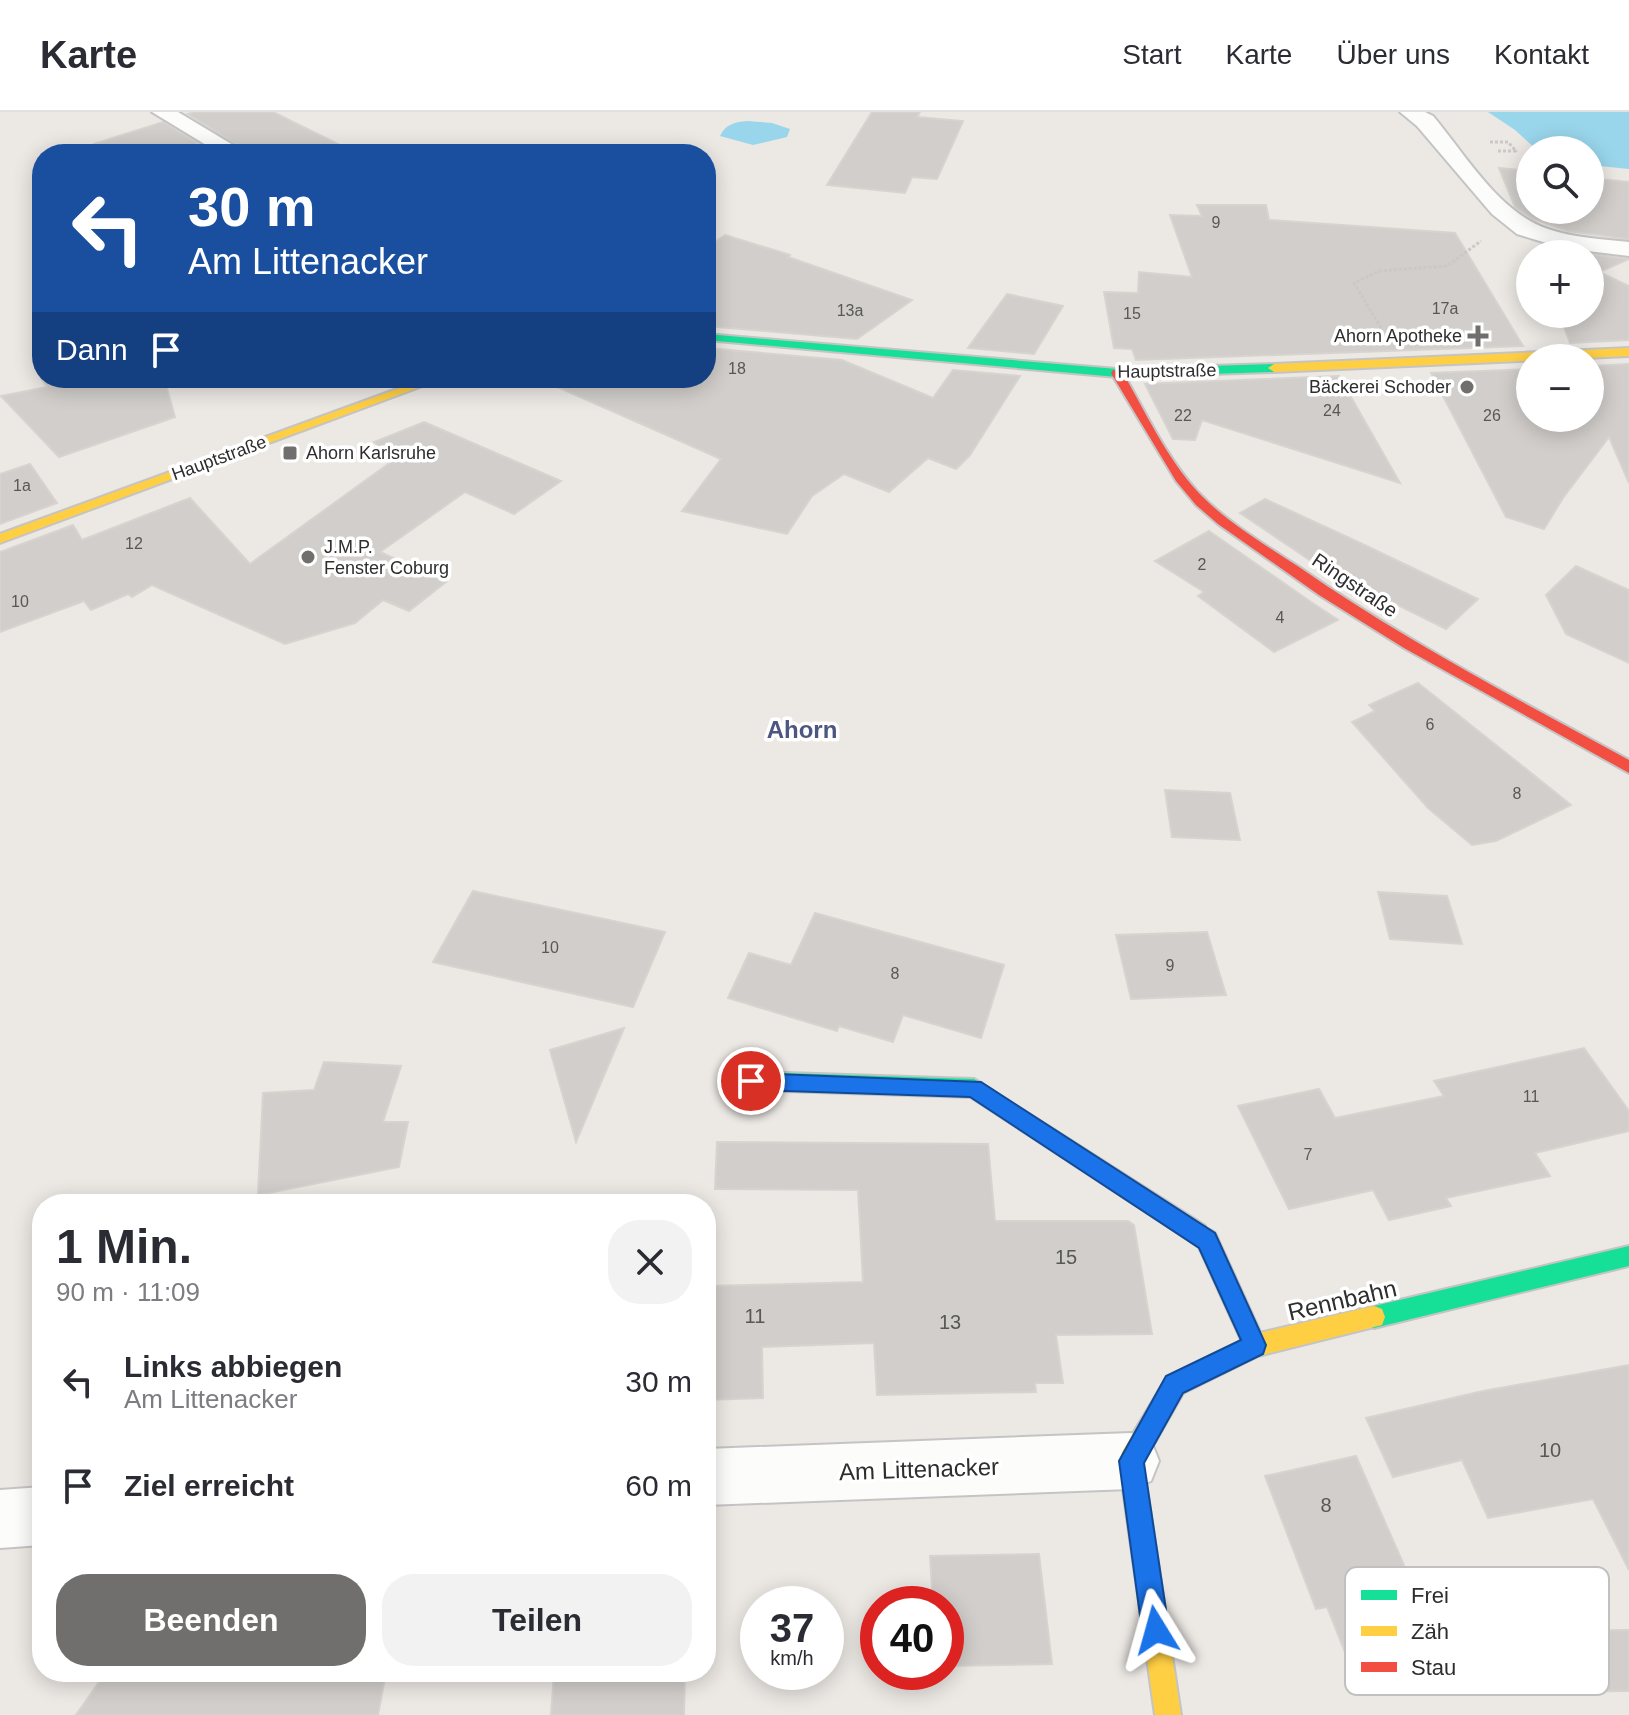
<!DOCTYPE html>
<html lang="de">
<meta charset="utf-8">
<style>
body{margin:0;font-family:Helvetica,sans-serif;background:#f2f2f3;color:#2b2b33;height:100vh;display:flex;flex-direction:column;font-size:30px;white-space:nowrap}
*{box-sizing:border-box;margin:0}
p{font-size:26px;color:#7c7c81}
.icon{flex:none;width:44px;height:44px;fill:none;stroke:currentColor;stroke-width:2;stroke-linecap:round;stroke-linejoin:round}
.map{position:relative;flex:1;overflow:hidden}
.panel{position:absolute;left:32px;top:1082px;width:684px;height:488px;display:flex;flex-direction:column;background:#fff;border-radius:32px;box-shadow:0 4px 20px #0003}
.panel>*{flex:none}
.banner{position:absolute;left:32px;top:32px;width:684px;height:244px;border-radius:32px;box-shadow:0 4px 20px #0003;background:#1a4fa0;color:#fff;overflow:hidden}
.buttons{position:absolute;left:1516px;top:24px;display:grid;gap:16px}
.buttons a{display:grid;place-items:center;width:88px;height:88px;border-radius:50%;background:#fff;box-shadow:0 4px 20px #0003;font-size:40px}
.speed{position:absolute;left:740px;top:1474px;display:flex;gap:16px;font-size:40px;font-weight:700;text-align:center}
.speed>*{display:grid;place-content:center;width:104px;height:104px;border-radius:50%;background:#fff;box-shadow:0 4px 20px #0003;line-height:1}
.speed small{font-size:20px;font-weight:400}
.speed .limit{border:12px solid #d22;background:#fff;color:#111}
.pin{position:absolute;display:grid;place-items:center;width:68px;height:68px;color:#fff;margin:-34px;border:4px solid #fff;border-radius:50%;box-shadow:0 2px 8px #0007}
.me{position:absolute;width:88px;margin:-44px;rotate:352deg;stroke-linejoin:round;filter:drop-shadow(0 0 6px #0008)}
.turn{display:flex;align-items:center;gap:28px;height:168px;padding:0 24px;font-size:36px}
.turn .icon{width:104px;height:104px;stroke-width:2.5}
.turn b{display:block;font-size:56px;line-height:68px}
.then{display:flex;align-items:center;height:76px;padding:0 24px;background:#0003;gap:16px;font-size:30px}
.round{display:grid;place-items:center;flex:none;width:84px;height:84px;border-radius:32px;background:#f2f2f3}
.head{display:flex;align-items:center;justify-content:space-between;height:136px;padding:0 24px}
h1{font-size:48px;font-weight:600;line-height:60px}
.button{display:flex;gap:16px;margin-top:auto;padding:16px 24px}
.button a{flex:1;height:92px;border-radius:32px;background:#706f6e;color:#fff;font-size:32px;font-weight:600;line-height:92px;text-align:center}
.button a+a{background:#f2f2f3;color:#2b2b33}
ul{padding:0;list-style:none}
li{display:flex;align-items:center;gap:24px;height:104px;padding:0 24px}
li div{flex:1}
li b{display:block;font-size:30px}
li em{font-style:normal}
header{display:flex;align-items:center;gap:48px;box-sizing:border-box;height:112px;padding:0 40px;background:#fff;border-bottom:2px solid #e1e1e2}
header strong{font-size:38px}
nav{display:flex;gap:44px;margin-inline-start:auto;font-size:28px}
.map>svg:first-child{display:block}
.water{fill:#99d6ec}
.building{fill:#d1cecb;stroke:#d7d4d0;stroke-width:2}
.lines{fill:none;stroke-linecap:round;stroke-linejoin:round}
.street-casing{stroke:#c5c4c5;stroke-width:4}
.fast-casing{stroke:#c5c4c5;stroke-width:4}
.slow-casing{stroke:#c5c4c5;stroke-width:4}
.jam-casing{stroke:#c5c4c5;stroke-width:4}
.path{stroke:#c9c9c8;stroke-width:3;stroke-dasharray:3 2;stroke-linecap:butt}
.street{fill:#fcfcfb;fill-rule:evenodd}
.fast{fill:#16e098;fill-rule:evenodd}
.slow{fill:#ffcf43;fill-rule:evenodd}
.jam{fill:#f24e42;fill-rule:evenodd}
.route{fill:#1a73e8;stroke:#114b97;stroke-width:2}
.poi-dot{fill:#706f6e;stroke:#fff;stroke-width:3}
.labels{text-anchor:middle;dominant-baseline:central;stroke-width:7;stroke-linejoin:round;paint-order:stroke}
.number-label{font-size:16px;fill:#585857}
.far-poi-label{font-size:18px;fill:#2e2e2e;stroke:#fff;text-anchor:end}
.far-street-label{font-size:18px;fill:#2e2e2e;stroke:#fff}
.street-label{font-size:20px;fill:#2e2e2e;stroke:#fff}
.near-number-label{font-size:20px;fill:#585857}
.quarter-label{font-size:24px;font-weight:bold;fill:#4d5680;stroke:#fff}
.near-street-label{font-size:24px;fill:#2e2e2e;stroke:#fff}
.key{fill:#fff;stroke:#c0c0c0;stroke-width:2}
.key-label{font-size:22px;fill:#2e2e2e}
</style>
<header>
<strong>Karte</strong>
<nav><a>Start</a><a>Karte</a><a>Über uns</a><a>Kontakt</a></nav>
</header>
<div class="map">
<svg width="1629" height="1603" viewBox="0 0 1629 1603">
<rect width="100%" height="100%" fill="#ece8e4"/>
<g class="water">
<path d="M1488,0h141v57l-39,-4v-15h-53l-22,-20z"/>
<path d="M747,9l25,2 18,6 -3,8 -34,8 -33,-9c5,-12 16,-14 27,-15z"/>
</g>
<g class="building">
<path d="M196,0h77l85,42h-107l-63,-40z"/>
<path d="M872,0h48l-3,5 46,4 -26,58 -25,-2 -7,16 -78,-8z"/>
<path d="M163,10l52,32h-120l-1,-10z"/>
<path d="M1499,56l31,3v39h60v-32l39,4v57l-61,-8 -36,-13 -17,-11z"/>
<path d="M1197,93h69l3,15 186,13 68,113 -387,14 -4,-11 -18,-1 -10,-56 34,1 1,-21 53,5 -22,-62 32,1z"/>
<path d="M725,123l65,20 -2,2 124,43 -55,39 -151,-13v-78z"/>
<path d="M1590,142l39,5 -30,13 30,14v54l-59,3 -11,-29h31z"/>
<path d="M1007,182l56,12 -29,48 -66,-6z"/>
<path d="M706,236l136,12 91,38 20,-28 67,6 -50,79 -14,14 -28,-11 -39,34 -45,-18 -32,22 -25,38 -105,-23 39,-52 -184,-81h169z"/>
<path d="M1629,252v119l-20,-46 -46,61 -19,31 -38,-12 -75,-144 99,-4v49h60v-52z"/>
<path d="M1339,264l61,107 -198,-63 -7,20 -22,-1 -28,-55z"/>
<path d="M41,266h123l11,39 -116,40 -58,-61 46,-9z"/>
<path d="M424,310l137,59 -47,33 -49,-22 -85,60 66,30 -37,29 -26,-11 -28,23 -70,21 -133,-59 -20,12 -4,-3 -37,16 -7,-9 -84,31v-80l73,-27 9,15 108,-42 60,66 145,-105 -21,-17z"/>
<path d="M30,352l27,39 -57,21v-50z"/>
<path d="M1265,387l91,42 122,58 -32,30 -64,-32 -10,5 -132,-89z"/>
<path d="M1209,419l102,71 27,18 -64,32 -76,-56 6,-4 -49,-31z"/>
<path d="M1576,454l53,24v73l-63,-29 -20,-39z"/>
<path d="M1418,571l98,78 55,44 -75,36 -24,4 -44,-37 -76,-86 23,-11 -6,-6z"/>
<path d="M1165,678l65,3 10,47 -68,-3z"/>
<path d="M473,779l192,41 -32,75 -200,-45z"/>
<path d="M1378,780l69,4 15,48 -72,-5z"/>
<path d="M815,801l189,52 -23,73 -78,-23 -10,27 -54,-16 -2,5 -109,-33 21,-45 42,12z"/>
<path d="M1207,820l19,63 -95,4 -15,-64z"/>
<path d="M624,916l-48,114 -26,-92z"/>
<path d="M1584,936l45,63v20l-94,22 15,23 -104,22 5,8 -62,14 -16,-30 -84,19 -51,-103 81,-17 16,29 109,-22 -10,-15z"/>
<path d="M324,950l77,4 -18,56h25l-9,45 -141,28 5,-102 51,-3z"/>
<path d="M717,1030l271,2 7,77h133l6,4 18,109 -96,1 7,48h-28l1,9 -159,3 -3,-52 -112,4 1,51 -57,2 4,-114 153,-4 -5,-92 -143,-1z"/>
<path d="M1629,1253v205l-36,-71 -105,19 -26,-58 -69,17 -27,-59 117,-27z"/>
<path d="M1356,1344l58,132 -11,2 37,85 -78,20 -35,-88 -11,2 -51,-133z"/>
<path d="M1039,1442l13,110 -106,2v-62h-13l-3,-48z"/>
<path d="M1629,1518v61l-104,1 -18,-61z"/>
<path d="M106,1560h280l-8,43h-302z"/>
<path d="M554,1560h131l-1,43h-133z"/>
</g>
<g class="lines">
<g class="street-casing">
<g id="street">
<path d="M152,0h26l70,42h-27z"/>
<path d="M1400,0h25l8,4c33,39 65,96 115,113 26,9 54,10 81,13v14l-66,-8 -46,-14 -25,-20 -75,-88z"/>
<path d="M1131,1321l20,8 8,20 -8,20 -20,8 -425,16v-56z"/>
<path d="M42,1375v58l-42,3v-58z"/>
</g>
</g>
<g class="fast-casing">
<g id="fast">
<path d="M706,222l411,35 157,-5 6,4 -6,4 -157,5 -411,-37z"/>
<path d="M751,960l223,7 231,147 3,7 -3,7 -8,3 -8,-3 -218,-143 -220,-7 -7,-3 -3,-6 3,-6z"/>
<path d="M1629,1134v20l-255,62 -8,-3 -3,-8 3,-8 8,-3z"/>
</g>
</g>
<g class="slow-casing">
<g id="slow">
<path d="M1629,236v8l-355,16 -6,-4 6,-4z"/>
<path d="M427,266h17l-444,165v-9z"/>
<path d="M1374,1194l8,3 3,8 -3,8 -124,31 -75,37 -40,70 38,252h-26l-36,-254 3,-9 45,-75 88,-43z"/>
</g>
</g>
<g class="jam-casing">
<g id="jam">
<path d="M1113,258l10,3c23,40 43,84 74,118 29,31 67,53 102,76 105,73 218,132 330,193v13l-225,-125 -85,-53 -101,-71 -22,-19 -20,-24 -65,-108z"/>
<path d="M1197,1111l18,10 51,112 -3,8 -8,3 -8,-3 -48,-106 -10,-7 -3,-7 3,-7z"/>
</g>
</g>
<g class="path">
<path d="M1490,30h18l8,9h-20"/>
<path d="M1381,216l-27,-45 25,-12 68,-5 34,-25"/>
</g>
<use href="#street" class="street"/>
<use href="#fast" class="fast"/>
<use href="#slow" class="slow"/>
<use href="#jam" class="jam"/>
</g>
<path class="route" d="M751,961l230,9 234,151 51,112 -3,9 -80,39 -39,70 25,167 -4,10 -9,4 -10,-4 -4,-10 -23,-169 47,-85 75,-36 -42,-92 -229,-151 -219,-7 -8,-2 -2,-7 2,-6z"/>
<g class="poi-dot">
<path d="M1474 212h8v8h8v8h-8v8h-8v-8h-8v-8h8z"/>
<circle cx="1467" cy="275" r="8"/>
<rect x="282" y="333" width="16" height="16" rx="4"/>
<circle cx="308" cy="445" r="8"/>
</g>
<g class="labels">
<g class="number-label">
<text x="1216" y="110">9</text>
<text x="1445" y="196">17a</text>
<text x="850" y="198">13a</text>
<text x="1132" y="201">15</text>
<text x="737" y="256">18</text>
<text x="1332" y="298">24</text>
<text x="1183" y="303">22</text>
<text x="1492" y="303">26</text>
<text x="22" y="373">1a</text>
<text x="134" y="431">12</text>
<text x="1202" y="452">2</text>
<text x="20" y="489">10</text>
<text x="1280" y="505">4</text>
<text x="1430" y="612">6</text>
<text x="1517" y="681">8</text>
<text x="550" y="835">10</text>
<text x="1170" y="853">9</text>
<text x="895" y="861">8</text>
<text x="1531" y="984">11</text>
<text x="1308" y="1042">7</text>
</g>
<g class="far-poi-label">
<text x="1462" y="224">Ahorn Apotheke</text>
<text x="1451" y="275">Bäckerei Schoder</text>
<text x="306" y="341" text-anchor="start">Ahorn Karlsruhe</text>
<text x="324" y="435" text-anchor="start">J.M.P.<tspan x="324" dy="21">Fenster Coburg</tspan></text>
</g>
<g class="far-street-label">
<text transform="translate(1167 259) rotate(-1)">Hauptstraße</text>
<text transform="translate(219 346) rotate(-20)">Hauptstraße</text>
</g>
<g class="street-label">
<text transform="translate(1355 473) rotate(34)">Ringstraße</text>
</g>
<g class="near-number-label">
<text x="1066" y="1145">15</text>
<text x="755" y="1204">11</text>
<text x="950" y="1210">13</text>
<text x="1550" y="1338">10</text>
<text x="1326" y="1393">8</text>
</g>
<g class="quarter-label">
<text x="802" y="617">Ahorn</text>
</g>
<g class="near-street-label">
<text transform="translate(1342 1188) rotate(-13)">Rennbahn</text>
<text transform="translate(919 1357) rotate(-2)">Am Littenacker</text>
</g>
</g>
<rect x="1345" y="1455" width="264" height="128" rx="12" class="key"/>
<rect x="1361" y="1478" width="36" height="10" fill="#16e098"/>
<rect x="1361" y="1514" width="36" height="10" fill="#ffcf43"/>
<rect x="1361" y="1550" width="36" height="10" fill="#f24e42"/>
<g class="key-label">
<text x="1411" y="1491">Frei</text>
<text x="1411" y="1527">Zäh</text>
<text x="1411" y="1563">Stau</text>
</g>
</svg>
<div class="buttons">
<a><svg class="icon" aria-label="search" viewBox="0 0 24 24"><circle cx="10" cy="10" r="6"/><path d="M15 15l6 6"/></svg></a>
<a>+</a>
<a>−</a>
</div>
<div class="speed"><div>37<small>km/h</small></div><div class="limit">40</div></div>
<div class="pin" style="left:751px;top:969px;background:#d93025"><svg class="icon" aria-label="arrive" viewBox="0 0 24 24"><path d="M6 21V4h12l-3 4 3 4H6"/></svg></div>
<svg class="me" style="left:1156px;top:1518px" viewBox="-20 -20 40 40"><path d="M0-17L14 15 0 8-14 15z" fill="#1a73e8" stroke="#fff" stroke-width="4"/></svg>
<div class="banner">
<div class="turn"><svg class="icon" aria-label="left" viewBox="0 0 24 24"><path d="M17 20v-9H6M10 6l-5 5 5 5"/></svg><div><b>30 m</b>Am Littenacker</div></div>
<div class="then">Dann<svg class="icon" aria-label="arrive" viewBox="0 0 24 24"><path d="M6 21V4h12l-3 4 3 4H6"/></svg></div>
</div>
<section class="panel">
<div class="head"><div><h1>1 Min.</h1><p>90 m · 11:09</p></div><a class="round"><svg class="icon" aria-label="close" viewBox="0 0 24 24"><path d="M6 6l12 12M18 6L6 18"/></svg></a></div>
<ul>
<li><svg class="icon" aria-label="left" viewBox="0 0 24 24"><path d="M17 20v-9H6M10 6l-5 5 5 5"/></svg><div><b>Links abbiegen</b><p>Am Littenacker</p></div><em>30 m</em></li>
<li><svg class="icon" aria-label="arrive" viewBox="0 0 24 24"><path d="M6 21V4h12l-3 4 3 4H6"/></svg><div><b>Ziel erreicht</b></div><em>60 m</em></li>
</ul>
<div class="button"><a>Beenden</a><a>Teilen</a></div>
</section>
</div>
